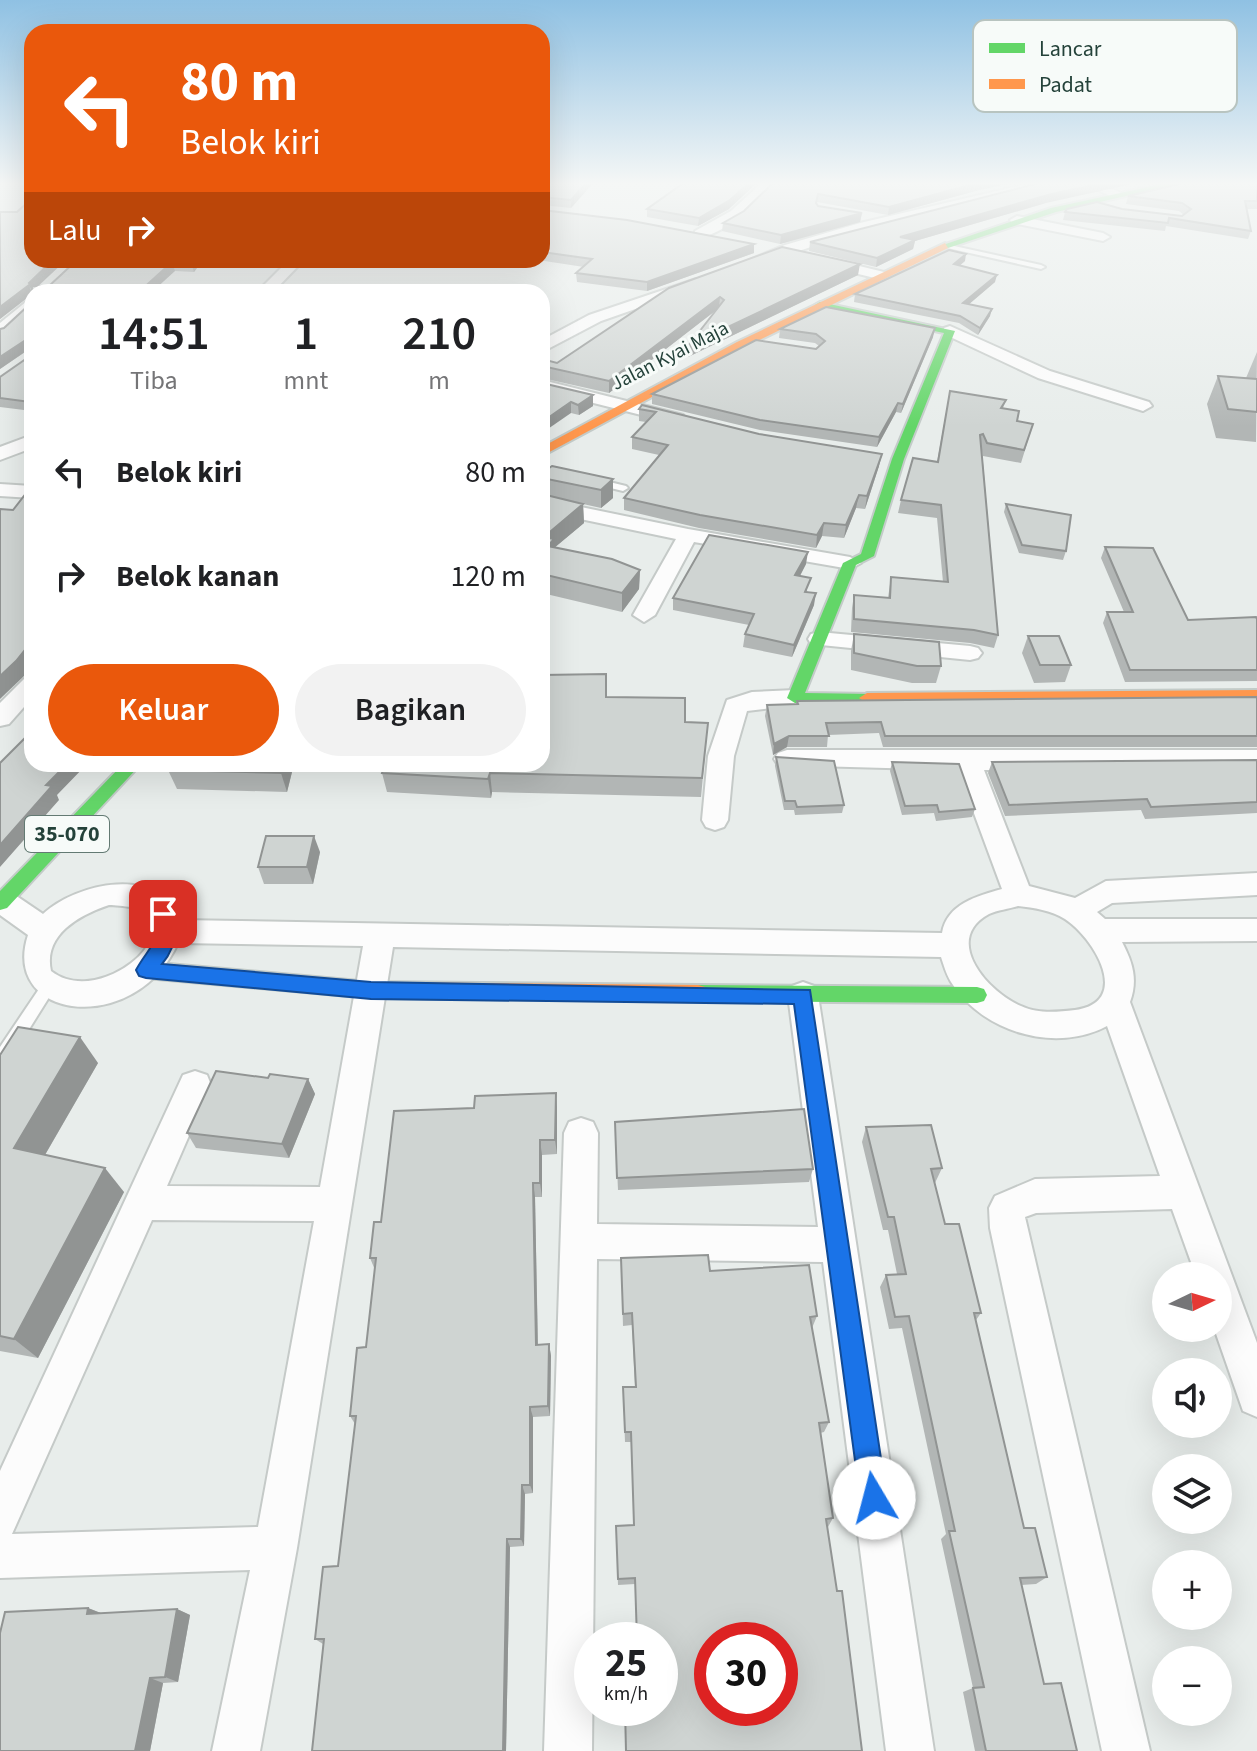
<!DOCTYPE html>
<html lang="id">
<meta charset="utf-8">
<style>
body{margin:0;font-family:"Source Sans 3",sans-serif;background:#f2f2f2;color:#202124;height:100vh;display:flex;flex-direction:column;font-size:30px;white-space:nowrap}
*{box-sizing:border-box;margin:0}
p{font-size:26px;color:#757577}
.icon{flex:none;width:44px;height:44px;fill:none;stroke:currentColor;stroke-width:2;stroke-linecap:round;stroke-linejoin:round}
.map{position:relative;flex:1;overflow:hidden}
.sheet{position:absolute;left:24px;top:284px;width:526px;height:488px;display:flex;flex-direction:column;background:#fff;border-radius:24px;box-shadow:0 8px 32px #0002}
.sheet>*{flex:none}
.hud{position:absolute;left:24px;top:24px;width:526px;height:244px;border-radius:24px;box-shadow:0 8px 32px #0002;background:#ea580c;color:#fff;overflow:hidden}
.needle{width:52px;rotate:85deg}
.buttons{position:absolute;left:1152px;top:1262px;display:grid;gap:16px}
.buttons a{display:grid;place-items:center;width:80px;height:80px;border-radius:50%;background:#fff;box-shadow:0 8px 32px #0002;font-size:40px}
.speed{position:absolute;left:574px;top:1622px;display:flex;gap:16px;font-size:40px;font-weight:700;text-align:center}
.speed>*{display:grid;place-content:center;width:104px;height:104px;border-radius:50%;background:#fff;box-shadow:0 8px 32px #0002;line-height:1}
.speed small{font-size:20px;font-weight:400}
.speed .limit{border:12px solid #d22;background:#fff;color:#111}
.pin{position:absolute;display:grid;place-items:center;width:68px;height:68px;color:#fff;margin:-34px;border-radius:16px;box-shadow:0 4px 12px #0006}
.me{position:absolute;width:88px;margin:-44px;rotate:352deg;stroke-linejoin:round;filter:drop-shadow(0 0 6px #0008)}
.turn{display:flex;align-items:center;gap:28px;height:168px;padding:0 24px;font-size:36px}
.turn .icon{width:104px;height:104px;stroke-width:2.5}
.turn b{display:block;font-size:56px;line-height:68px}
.then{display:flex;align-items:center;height:76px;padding:0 24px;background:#0003;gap:16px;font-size:30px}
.eta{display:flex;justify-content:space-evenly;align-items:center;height:136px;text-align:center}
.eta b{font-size:48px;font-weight:600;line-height:56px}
.cta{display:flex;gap:16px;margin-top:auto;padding:16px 24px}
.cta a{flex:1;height:92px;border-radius:48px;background:#ea580c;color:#fff;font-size:32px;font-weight:600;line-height:92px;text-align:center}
.cta a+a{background:#f2f2f2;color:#202124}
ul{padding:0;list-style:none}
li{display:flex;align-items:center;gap:24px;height:104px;padding:0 24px}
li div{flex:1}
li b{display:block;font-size:30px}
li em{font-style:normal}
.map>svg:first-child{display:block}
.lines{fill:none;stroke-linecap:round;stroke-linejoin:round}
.lane-casing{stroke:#c5cac8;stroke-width:4}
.street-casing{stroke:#c5cac8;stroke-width:4}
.fast-casing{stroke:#c3cbc8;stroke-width:4}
.slow-casing{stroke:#c3cbc8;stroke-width:4}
.lane{fill:#fcfcfc;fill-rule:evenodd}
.street{fill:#fcfcfc;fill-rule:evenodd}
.fast{fill:#63d668;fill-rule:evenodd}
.slow{fill:#ff974d;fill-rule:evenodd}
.wall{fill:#b2b6b5}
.shaded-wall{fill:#919493}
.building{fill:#cfd4d2;stroke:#919493;stroke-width:2;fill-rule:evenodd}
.route{fill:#1a73e8;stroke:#114b97;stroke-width:2}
.labels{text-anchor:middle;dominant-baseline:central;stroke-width:6;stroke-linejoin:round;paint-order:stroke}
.far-street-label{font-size:20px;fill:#24423a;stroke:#f7fbf9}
.shield{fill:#f7fbf9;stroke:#637a73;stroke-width:2}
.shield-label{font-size:22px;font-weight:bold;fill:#24423a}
.key{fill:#f7fbf9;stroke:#b8c4c0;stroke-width:2}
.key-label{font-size:22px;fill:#24423a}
</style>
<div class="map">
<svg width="1257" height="1751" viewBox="0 0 1257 1751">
<rect width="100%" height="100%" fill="#e8edeb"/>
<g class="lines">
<g class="lane-casing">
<g id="lane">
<path d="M945,244l96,21 4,2 -4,2 -98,-22z"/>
<path d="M597,479l29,7 2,2 -5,3 -29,-7 -2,-2z"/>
<path d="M48,981l5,2 3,4 -3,4 -47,75 -6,2v-21l43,-64z"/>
</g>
</g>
<g class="street-casing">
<g id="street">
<path d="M763,182h14c-15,18 -58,58 -82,55v-6l36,-20z"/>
<path d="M1035,182h25l-191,46 -110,36h-10l-2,-3 38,-16 75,-22z"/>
<path d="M1082,182h17l24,12 -11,3z"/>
<path d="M1017,216l86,17 7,4 -7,4 -91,-18 -2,-3z"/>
<path d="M822,257l62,15 2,3 -7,4 -62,-15v-6z"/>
<path d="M288,261h10l2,3 -27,28h-16z"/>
<path d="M696,279l7,4 -2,3 -100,35 -59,31v-12l47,-25z"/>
<path d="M32,297v13l-26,25 -6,2v-14z"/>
<path d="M950,326l100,45 99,31 3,4 -9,5 -105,-33 -94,-44v-6z"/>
<path d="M542,380l141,35 3,4 -9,5 -135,-34z"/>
<path d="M32,435v13l-32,12v-13z"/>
<path d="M0,484l32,2v12l-32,-2z"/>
<path d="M542,499l146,30 162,28 11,6 -11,6 -156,-27 -39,73 -11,7 -11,-7 43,-76 -134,-28z"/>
<path d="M819,632l151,14 8,2 4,5 -4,5 -8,2 -159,-16 -3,-5 3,-5z"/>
<path d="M32,676v22l-23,26 -9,2v-23l24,-24z"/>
<path d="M795,690l9,2 3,6 -3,6 -57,7 -13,45 -6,64 -4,7 -9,3 -9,-3 -4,-7 6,-64 19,-56 25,-8z"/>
<path d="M787,750h470v18l-273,2 45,116 46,12 31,-17 151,-8v22l-145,8 -15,9 8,7h152v22l-135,1c11,21 16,38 8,60l127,341v74l-14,-6 -29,-83h4v-52h-22l-24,-67 -136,4 -11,4 125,534h-48l-112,-523 -1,-20 6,-12 40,-17 125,-3 -53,-150c-51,27 -122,7 -154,-41 -6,-8 -9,-19 -12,-28l-548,-10 -96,601 -37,203h-48l38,-181 -250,8v-107l183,-396 12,-4 12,4 4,10 -44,101 153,1 43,-241 -185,-3c-42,94 -178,78 -150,-8l-28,-20v-24l12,2 31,21c33,-31 117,-50 137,6l762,13c5,-29 35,-37 60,-44l-44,-119 -180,-5 -4,-6 4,-6zM109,905c13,1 33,1 41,13 19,31 -57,86 -99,53 -8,-36 28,-56 58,-66zM1018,906c16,2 33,4 47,13 29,19 68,83 10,91 -19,2 -37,4 -54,-4 -32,-13 -80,-66 -32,-92 8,-4 20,-5 29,-8zM152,1220l162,1 -56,306 -246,7z"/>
<path d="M803,982l11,4 4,9 116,756h-48l-63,-489 -226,-3 -5,492h-48l20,-618 5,-11 12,-4 12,4 5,11 -1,91 221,3 -30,-232 4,-9z"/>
</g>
</g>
<g class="fast-casing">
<g id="fast">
<path d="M1171,182h16l-131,30 -108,36 -8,-2 111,-38z"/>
<path d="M820,302l135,29 -51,128 -30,97 -18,9 -51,128 67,1 3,4 -3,4 -5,1h-72l-8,-5 56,-135 18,-9 31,-95 52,-126 -127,-26 -2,-2z"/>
<path d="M123,764h18l-134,144 -7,2v-19z"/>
<path d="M698,985l279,2 7,2 3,6 -3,6 -7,2 -279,-2 -7,-2 -3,-6 3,-6z"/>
</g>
</g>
<g class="slow-casing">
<g id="slow">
<path d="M945,243l3,5 -203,99 -203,109v-9l195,-105z"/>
<path d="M1257,690v10l-390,3 -8,-5 8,-5z"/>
<path d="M146,962l225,20 327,3 7,2 3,6 -3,6 -7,2 -327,-3 -225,-20 -7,-2 -3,-6 3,-6z"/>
</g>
</g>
<use href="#lane" class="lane"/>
<use href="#street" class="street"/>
<use href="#fast" class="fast"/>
<use href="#slow" class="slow"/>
</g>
<g class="wall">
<path d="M542,182h52l-23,26 -29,-3z"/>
<path d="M774,182l205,8 -91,25 -71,-13v2l1,2 44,7 -2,9 -80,22 -58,-13 1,-8 21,-12z"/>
<path d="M1257,182v27h-10l4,22 -3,8 -82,-13 -1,5 -102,-11 2,-8 57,-3 60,7 2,-1 -5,-4 -53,-7 2,-8z"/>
<path d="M1046,203l-131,38 -2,8 -37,18 -67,-16 1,-9z"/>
<path d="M647,209h82l-31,17 -51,-9z"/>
<path d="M542,210l212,34v9l-107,38 -70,-9 -1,-9 8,-6 -46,-7h4z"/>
<path d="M0,212l38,74h11l28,-26h126l-9,12 -19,-1 -143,21v119l-32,-4v-30l30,-21 1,-8 -31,21 4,-41 27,-25v-8l-31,24z"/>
<path d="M965,261l-6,5 36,16 -26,22 21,12 -12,19 -19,-12 -105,-21 1,-8z"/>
<path d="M858,275l-170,82 28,-47 -107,83 -67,-15v-14l15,-1 112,-75z"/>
<path d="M780,329l153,8 -32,76 -5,-1 -19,35 -117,-17 -108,-26v-10l164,-45 3,-3 -4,-3 -36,-5z"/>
<path d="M1257,352l-1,90 -40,-4 -9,-34 11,-28 28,2z"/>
<path d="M542,383l51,23 -14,9 -8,-2z"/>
<path d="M950,391l56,9 -3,8 14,13 16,3 -12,39 -38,-7 -1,-5 16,184 -4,13 -24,-5 -119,-11 1,-24 2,-13 34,3 3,-21 52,5 -6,-64 -39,-5 3,-13 36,-38z"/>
<path d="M642,405l237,61 -14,43 -9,-1 -12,30 -22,-2 -6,12 -117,-20 -75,-18v-12l35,-43 -27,-6v-12l14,-15 -7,-1v-12z"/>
<path d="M542,473l71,6v19l-12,10 -18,-4 1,19 -30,25 86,22 -1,19 -17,23 -80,-19z"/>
<path d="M1006,504l60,47 -3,9 -44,-7 -15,-41z"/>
<path d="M1105,547l83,73 69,-1v62l-132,1 -22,-59 4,-11h17l-23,-54z"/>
<path d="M806,564l-6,12 14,29 -22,52 -49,-10 2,-13 4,-9 -76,-15v-12z"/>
<path d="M854,634l87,32 -5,17h-24l-61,-13v-19z"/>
<path d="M1028,636l43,29 -6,17 -31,1 -12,-30z"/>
<path d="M606,697l79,25 23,1 -7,74 -209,-5 -1,6 -104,-6 -5,-19z"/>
<path d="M1257,697v50h-374l-4,-14 -51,2 -1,12h-40l-14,8 -8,-39 2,-11 29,-1 1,-3z"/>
<path d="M776,757l68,48 -2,8 -47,2 -1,-5h-10l-9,-44z"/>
<path d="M1257,760v53l-112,6 -4,-9 -136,6 -17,-43 4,-11z"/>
<path d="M892,762l83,47 -3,8 -36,4 -2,-8 -32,2 -12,-44z"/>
<path d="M294,764l-7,28 -110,-3 -9,-19z"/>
<path d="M320,852l-7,32h-49l-6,-17z"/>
<path d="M0,1055l98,8 -53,92 79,37 -86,166 -38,-7z"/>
<path d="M268,1078l40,1 7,15 -26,64 -93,-10 -9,-15z"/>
<path d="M556,1093l1,15v46l-15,1v42h-7l3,148 11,-1 2,12 -1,60 -17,1v76l-8,1 -1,52 -14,1 -4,204h-194l11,-107 -8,-5 23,-73 17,-142 -5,-8 16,-69 9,-77 -5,-12 11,-36 93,-114z"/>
<path d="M615,1122l198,47 -4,13 -191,8z"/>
<path d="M866,1127l76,41 -7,15 10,41 36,89 -5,7 48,208 23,49 -11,7 -15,1 23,99 33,67h-102l-12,-59 10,-4 -32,-149 5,-5 -44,-206 -13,1 -9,-42 6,-12 11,-1 -9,-44h-5l-21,-88z"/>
<path d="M621,1258l89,13 107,45 -5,12 17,94 -5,10 -4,1 13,85 -5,9 -168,181 -25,-124 -17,1 -2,-59 18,-1 -3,-83h-6l-2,-55h12l-3,-62 -9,1z"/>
<path d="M88,1608l13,5 76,-4 13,6 -12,67 -15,1 -13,68z"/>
</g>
<g class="shaded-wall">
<path d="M587,182h7l-23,26v-8z"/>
<path d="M750,182h8l-29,27 -31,17 1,-8z"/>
<path d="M981,182h38l-40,8 -91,25 1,-8z"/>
<path d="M1107,182h34l-95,21 -131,38 -2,8 -37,18 1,-9 23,-21 148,-42z"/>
<path d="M862,213l-2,9 -80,22 1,-9z"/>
<path d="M754,244v9l-107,38v-9z"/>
<path d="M966,254l-1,7 -13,11 2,-8z"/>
<path d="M53,260h13l-33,31 -4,-8z"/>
<path d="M194,260h9l-9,12 -3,-9z"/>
<path d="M172,262l3,9 -23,21h-13z"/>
<path d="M860,264l-2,11 -170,82v-11z"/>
<path d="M997,275l-2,7 -34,29 2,-8z"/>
<path d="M29,285l3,9 -32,25v-12z"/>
<path d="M720,297l-1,11 -110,85v-12z"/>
<path d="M992,309l-2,7 -12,19 2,-7z"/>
<path d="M935,328l-2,9 -32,76 2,-9z"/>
<path d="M29,338l3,9 -32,22v-12z"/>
<path d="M593,395v11l-14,9 -1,-10z"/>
<path d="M571,402v11l-29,20v-11z"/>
<path d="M898,403l-2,9 -19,35 2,-10z"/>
<path d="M882,454l-3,12 -14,43 2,-13z"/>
<path d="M613,479v19l-12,10v-18z"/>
<path d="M859,495l-3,13 -12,30 2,-13z"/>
<path d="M583,504l1,19 -30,25 1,10 -11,-21z"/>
<path d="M824,523l-2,13 -6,12 1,-13z"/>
<path d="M808,552l-2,12 -12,23 1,-12z"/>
<path d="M640,570l-1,19 -17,23v-19z"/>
<path d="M816,593l-2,12 -22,52 2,-12z"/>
<path d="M32,641v24l-8,11 -24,23v-23z"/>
<path d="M789,736l-2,11 -14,8 1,-11z"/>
<path d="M67,764h20l-30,31 2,5 -59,67v-22l46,-60z"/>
<path d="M283,764h11l-7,28 -6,-19z"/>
<path d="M490,773l2,19 -1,6 -3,-19z"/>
<path d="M314,836l6,16 -7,32 -6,-17z"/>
<path d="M80,1037l18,26 -63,109 -21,-24z"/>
<path d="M308,1079l7,15 -26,64 -7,-14z"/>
<path d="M556,1093l1,15v46l-2,-14z"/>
<path d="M540,1140l2,15v42l-2,-14z"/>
<path d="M105,1168l19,24 -86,166 -24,-19z"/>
<path d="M533,1183l2,14 3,160 -2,-12z"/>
<path d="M549,1344l2,12 -1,60 -2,-10z"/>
<path d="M530,1407l3,10v76l-3,-8z"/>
<path d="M522,1485l3,9 -1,52 -3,-7z"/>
<path d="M507,1539l3,8 -4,204h-3z"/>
<path d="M88,1608l15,6h-16z"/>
<path d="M177,1609l13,6 -12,67 -13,-5z"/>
<path d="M150,1678l13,5 -13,68h-15z"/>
</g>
<g class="building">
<path d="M542,182h45l-16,18 -29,-3z"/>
<path d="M685,182h65l-20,18 -31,18 -52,-9z"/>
<path d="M774,182h207l-92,25 -71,-13 -2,9 2,3 44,7 -81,22 -58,-12 21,-12z"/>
<path d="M1043,182h64l-59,13 -148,42 15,3 -38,18 -67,-16z"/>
<path d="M1188,182h69v19h-12l6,30 -82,-13 -1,5 -103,-11 2,-3 30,-7 25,7 60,7 9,-7 -9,-6 -54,-7z"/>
<path d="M29,201h3v59h21l-24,23 3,3h17l28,-26h117l-3,3 -19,-1 -33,30h-107v109l-2,1 -30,-4v-21l30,-21 1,-15 -2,-3 -29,19v-28l4,-1 27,-25 1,-15 -3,-3 -29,22v-95h17z"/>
<path d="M542,210l85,10 127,24 -107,38 -71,-9 16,-14 -50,-7z"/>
<path d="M782,247l78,17 -172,82 36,-46 -4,-3 -111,84 -67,-15v-2l4,-4 11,3 112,-75z"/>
<path d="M949,250l17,4 -12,10 43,11 -34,28 29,6 -12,19 -20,-12 -105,-22z"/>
<path d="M826,307l109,21 -32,76 -5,-1 -19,34 -119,-17 -108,-26 104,-54 60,9 9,-8 -9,-7 -36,-5z"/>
<path d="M1218,376l39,3v33l-29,-3z"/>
<path d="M542,383l51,12 -15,10 -7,-3 -29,20z"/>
<path d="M950,391l56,9 -5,8 18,3 -2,10 16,3 -9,26 -37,-7 -4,-9 -3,1 18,200 -24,-5 -120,-11v-24l36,3 1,-21 57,5 -7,-77 -40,-5 12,-42 25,4z"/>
<path d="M642,405l117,29 123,20 -15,42 -8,-1 -13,30 -22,-2 -7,12 -117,-20 -76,-17 44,-53 -36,-8 24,-25 -17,-3z"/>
<path d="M552,466l61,13 -12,11 -59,-12v-5z"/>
<path d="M31,487l1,154 -16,20 -16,15v-167l13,1z"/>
<path d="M542,494l41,10 -39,33 10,2 -6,7 64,13 28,11 -18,23 -80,-19z"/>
<path d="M1006,504l65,11 -5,36 -44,-6z"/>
<path d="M709,535l99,17 -13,23 16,3 -6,14 11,1 -22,52 -49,-11 9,-20 -81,-16z"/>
<path d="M1105,547l48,1 35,72 68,-3 1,2v51h-127l-23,-58h26z"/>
<path d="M854,634l85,8 2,24h-24l-63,-13z"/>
<path d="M1028,636h31l12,29h-31z"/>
<path d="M606,674v23l79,1v24l23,1 -6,55 -212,-5 -2,6 -106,-6 3,-9h157v-89z"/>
<path d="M1257,697v39h-372l-4,-14 -55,1 3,13h-40l-15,8 -7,-39 31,-1 -1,-3z"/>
<path d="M32,731v33h35l-21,21 6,1 -52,59v-82z"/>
<path d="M776,757l58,4 10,44 -47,2 -2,-6h-10z"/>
<path d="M1257,760v42l-106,5 -4,-8 -138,6 -17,-43z"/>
<path d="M892,762l67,2 16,45 -36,3 -2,-7 -32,1z"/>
<path d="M172,764h111l-2,9 -113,-3z"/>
<path d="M266,836h48l-7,31h-49z"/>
<path d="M18,1027l62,10 -66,111 91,20 -91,171 -14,-3v-281z"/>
<path d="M216,1071l52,7 2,-4 38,5 -26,65 -95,-11z"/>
<path d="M556,1093l-1,47h-15v43h-7l3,162 13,-1 -1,62 -18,1v78h-8l-1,54h-14l-4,212h-191l12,-112h-9l8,-72 15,-1 18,-150h-6l7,-68 9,-1 10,-89h-6l4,-36h7l13,-111 80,-3 1,-12z"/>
<path d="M804,1109l9,60 -196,9 -2,-56z"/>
<path d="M931,1125l11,43 -11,1 14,55h14l22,89h-7l50,215h11l12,49 -27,1 24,106 17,-1 16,68h-91l-13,-63 11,-1 -35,-156h6l-46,-215 -14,1 -9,-42 20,-1 -12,-57h-6l-22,-90z"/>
<path d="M708,1255l2,16 99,-6 8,51 -7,1 19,105 -10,1 14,95 -7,1 11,72h5l20,160h-236l-1,-43h35v-68h-23l-2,-62 -17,1 -2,-53 18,-1 -3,-93h-6l-2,-45h13l-4,-74 -9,1 -2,-56zM712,1640h68v68h-68z"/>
<path d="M88,1608l-1,6 90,-5 -12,68 -15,1 -15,73h-135v-118l5,-21z"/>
</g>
<linearGradient id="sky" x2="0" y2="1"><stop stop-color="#8fc1e3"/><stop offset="0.43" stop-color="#f5f7f6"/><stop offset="1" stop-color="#f5f7f6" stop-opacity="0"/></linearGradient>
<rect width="1257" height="427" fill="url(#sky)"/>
<path class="route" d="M163,907l7,2c9,20 6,38 -8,55l209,18 439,8 77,508 -4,9 -9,4 -10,-4 -4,-9 -66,-494 -423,-5 -225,-21 -7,-2 -3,-6c13,-24 25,-26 18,-56z"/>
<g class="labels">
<g class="far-street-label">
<text transform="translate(670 356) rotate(-27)">Jalan Kyai Maja</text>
</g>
<rect class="shield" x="25" y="816" width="84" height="36" rx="6"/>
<g class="shield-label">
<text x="67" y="834">35-070</text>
</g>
</g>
<rect x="973" y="20" width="264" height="92" rx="12" class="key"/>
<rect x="989" y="43" width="36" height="10" fill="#63d668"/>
<rect x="989" y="79" width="36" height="10" fill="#ff974d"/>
<g class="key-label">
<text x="1039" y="56">Lancar</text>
<text x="1039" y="92">Padat</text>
</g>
</svg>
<div class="buttons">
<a><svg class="needle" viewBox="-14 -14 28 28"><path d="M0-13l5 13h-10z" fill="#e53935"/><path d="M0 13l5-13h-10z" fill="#757577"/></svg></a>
<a><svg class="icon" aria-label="sound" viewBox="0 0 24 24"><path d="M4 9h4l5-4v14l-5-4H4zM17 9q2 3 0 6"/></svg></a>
<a><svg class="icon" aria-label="layers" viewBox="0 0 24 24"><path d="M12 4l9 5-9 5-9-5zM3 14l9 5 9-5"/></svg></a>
<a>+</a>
<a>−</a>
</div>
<div class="speed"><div>25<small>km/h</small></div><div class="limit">30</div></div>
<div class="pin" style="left:163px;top:914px;background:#d93025"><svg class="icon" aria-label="arrive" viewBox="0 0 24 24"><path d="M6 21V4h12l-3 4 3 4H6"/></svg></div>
<svg class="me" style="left:874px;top:1498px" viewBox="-20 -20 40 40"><circle r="19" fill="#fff"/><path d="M0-13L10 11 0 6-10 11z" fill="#1a73e8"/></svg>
<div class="hud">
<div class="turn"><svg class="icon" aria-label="left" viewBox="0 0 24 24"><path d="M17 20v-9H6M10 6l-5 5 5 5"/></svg><div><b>80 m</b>Belok kiri</div></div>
<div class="then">Lalu<svg class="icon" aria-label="right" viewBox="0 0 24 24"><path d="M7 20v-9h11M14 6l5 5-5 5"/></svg></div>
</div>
<section class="sheet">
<div class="eta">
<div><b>14:51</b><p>Tiba</p></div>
<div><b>1</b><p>mnt</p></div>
<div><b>210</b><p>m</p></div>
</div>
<ul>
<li><svg class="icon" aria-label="left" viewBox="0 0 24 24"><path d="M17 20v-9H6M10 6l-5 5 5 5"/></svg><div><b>Belok kiri</b></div><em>80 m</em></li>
<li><svg class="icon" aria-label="right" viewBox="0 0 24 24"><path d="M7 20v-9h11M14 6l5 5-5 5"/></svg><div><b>Belok kanan</b></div><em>120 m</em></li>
</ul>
<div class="cta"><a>Keluar</a><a>Bagikan</a></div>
</section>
</div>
